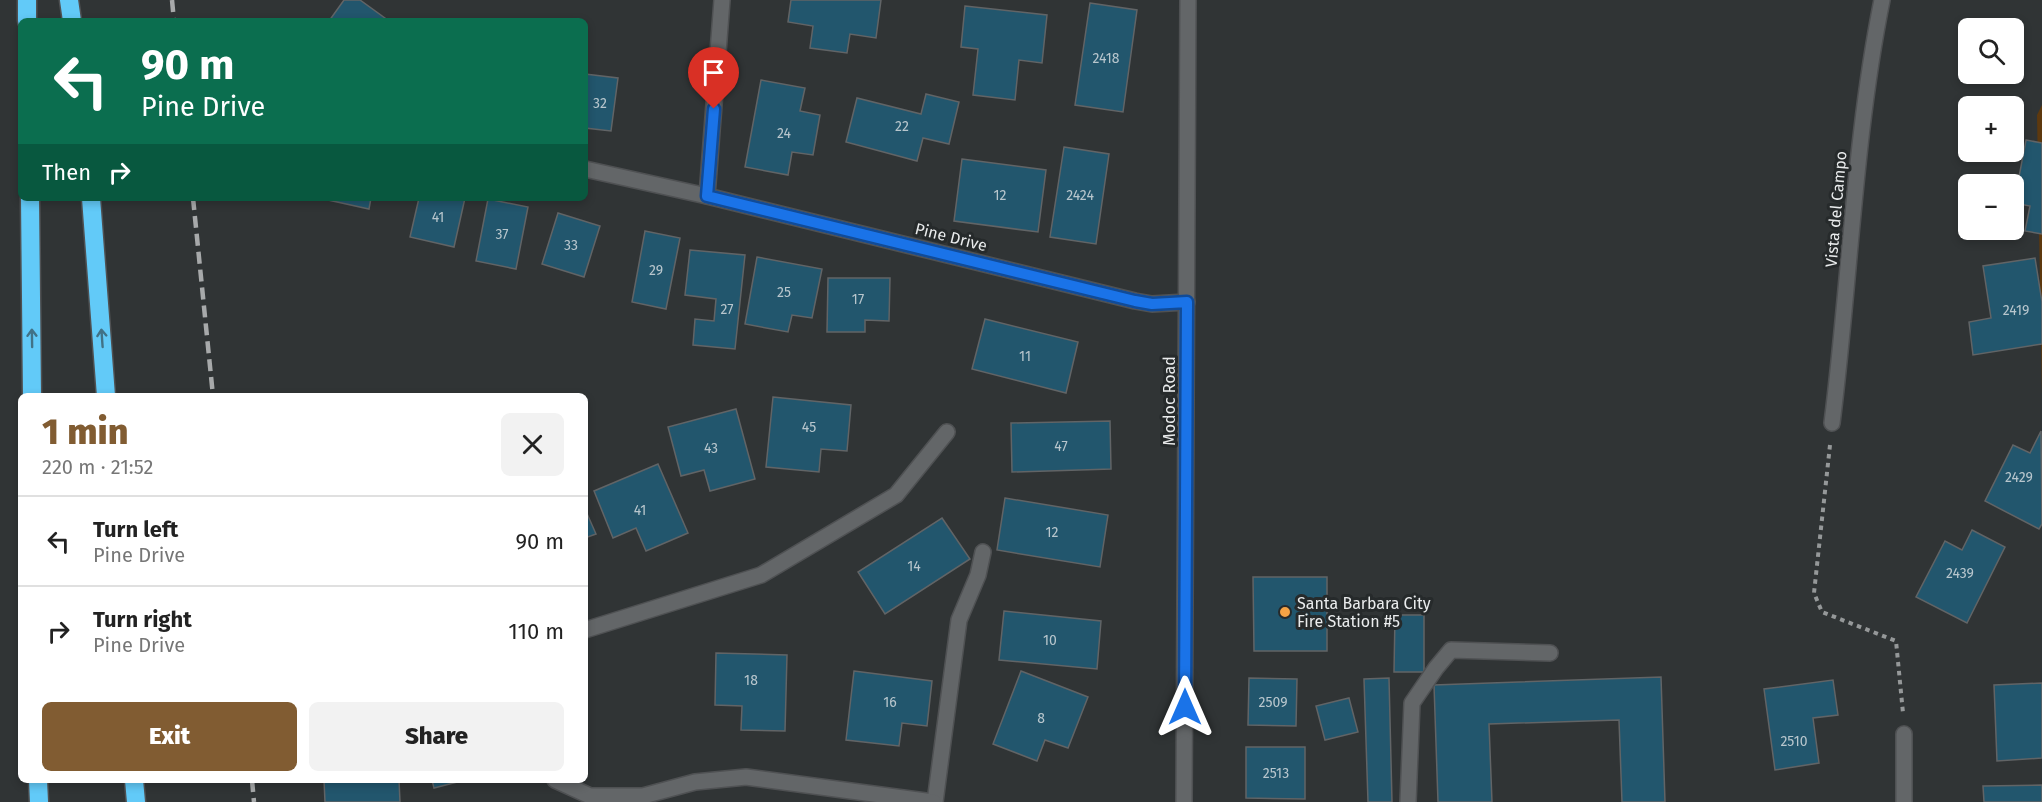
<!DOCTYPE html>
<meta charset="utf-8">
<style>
body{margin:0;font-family:"Fira Sans",sans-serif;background:#f2f2f2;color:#222;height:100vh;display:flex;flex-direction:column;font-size:22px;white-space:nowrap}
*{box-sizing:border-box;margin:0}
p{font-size:20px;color:#767676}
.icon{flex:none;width:33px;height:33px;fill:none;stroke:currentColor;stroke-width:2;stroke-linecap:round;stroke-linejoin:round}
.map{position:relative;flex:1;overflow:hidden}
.panel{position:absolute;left:18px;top:393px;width:570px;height:390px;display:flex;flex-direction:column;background:#fff;border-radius:9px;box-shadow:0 3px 9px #0003}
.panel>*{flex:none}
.guide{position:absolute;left:18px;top:18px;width:570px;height:183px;border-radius:9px;box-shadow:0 3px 9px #0003;background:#0b6e4f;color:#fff;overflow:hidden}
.buttons{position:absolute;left:1958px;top:18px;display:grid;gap:12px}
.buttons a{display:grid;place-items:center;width:66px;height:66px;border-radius:9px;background:#fff;box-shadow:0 3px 9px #0003;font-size:30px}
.pin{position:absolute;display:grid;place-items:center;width:51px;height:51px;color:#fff;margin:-62px -26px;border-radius:50% 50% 50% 0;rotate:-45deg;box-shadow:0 0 6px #0007}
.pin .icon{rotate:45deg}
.me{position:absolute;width:66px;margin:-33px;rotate:0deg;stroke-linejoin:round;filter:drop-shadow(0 0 4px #0008)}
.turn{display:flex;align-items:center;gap:21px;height:126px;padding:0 24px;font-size:27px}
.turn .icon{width:78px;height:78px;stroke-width:2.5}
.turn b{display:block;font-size:42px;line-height:51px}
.then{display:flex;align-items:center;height:57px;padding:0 24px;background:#0003;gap:12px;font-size:22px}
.round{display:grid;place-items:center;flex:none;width:63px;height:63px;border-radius:9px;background:#f2f2f2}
.summary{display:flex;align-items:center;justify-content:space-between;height:102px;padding:0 24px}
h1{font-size:36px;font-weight:800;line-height:45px;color:#815c32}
.cta{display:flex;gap:12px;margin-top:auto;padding:12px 24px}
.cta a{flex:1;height:69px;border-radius:9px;background:#815c32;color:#fff;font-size:24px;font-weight:800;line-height:69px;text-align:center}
.cta a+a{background:#f2f2f2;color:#222}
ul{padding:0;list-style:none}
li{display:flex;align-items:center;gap:18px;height:90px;padding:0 24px;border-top:2px solid #e0e0e0}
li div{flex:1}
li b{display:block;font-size:22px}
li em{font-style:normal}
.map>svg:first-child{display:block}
.green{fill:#5e390e}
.building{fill:#22566d;stroke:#616466;stroke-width:1.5}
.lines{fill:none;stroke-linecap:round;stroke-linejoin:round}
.service-casing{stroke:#4f5153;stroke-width:18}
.minor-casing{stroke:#4f5153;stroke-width:18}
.tertiary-casing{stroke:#4f5153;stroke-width:18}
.motorway-casing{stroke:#4f5153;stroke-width:21}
.path{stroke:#959899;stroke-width:4;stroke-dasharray:4.5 4.5;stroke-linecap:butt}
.service{stroke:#636668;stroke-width:15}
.minor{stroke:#636668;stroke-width:15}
.tertiary{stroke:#636668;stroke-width:15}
.motorway{stroke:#62caf8;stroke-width:18}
.rail{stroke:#a7a9aa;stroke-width:4.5;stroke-dasharray:12 6;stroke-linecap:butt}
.oneway{stroke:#417287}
.route-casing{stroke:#114b97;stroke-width:15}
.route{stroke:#1a73e8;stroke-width:10}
.poi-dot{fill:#f5a345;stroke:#262a2b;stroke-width:2}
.labels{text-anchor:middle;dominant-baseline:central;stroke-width:6;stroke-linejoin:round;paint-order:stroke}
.number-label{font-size:14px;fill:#b8c6cd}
.street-label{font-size:16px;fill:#eaeced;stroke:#262a2b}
.poi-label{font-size:16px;fill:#eaeced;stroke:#262a2b;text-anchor:start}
</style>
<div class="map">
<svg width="2042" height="802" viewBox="0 0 2042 802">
<rect width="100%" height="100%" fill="#303435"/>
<path class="green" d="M2042,105v289l-5,-279z"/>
<g class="building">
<path d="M344,0h16l29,21h-60z"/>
<path d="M791,0h90l-5,38 -26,-4 -3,19 -37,-5 3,-22 -25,-4z"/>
<path d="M1090,3l47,7 -14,102 -48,-7z"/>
<path d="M965,6l82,9 -5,48 -23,-3 -4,40 -42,-5 5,-46 -17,-2z"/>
<path d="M585,74l33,4 -7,53 -26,-3z"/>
<path d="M761,80l44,8 -5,23 20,4 -7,40 -21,-3 -4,23 -43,-8z"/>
<path d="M926,94l33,8 -10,42 -26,-6 -6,23 -71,-19 11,-44 64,16z"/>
<path d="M2026,140l16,3v91l-17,-3 5,-25 -16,-3z"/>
<path d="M1064,147l45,7 -13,90 -46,-7z"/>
<path d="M962,159l84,11 -8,62 -84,-11z"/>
<path d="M319,198h52l-2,11z"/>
<path d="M419,198h46l-11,49 -44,-10z"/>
<path d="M488,199l40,8 -12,62 -40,-8z"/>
<path d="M558,213l42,13 -16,51 -42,-13z"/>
<path d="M645,231l35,7 -14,71 -34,-7z"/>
<path d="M690,250l55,5 -10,94 -42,-4 2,-26 19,2 2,-22 -31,-4z"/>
<path d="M757,257l65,12 -10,49 -20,-3 -4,17 -43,-8z"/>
<path d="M2035,258l7,44v42l-69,11 -4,-33 22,-4 -8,-52z"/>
<path d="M828,278h62l-1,43 -24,-1v12h-38z"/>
<path d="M985,319l93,23 -12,51 -94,-24z"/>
<path d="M773,397l78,8 -4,46 -26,-2 -2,23 -53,-5z"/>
<path d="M736,409l19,70 -45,12 -6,-21 -23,6 -13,-49z"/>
<path d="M1110,421l1,48 -99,3 -1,-49z"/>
<path d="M2041,431l1,93 -3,5 -54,-28 28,-56 17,8z"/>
<path d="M658,464l30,69 -42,18 -10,-23 -23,10 -19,-47z"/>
<path d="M1005,498l103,17 -8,52 -103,-17z"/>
<path d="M585,509l11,25 -11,4z"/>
<path d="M942,518l28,41 -85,55 -27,-42z"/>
<path d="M1972,530l33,17 -38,76 -51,-26 29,-56 17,9z"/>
<path d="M1253,577h74v74h-73z"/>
<path d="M1004,611l97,10 -4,48 -98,-9z"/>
<path d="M1395,615h29v57h-30z"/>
<path d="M716,653l71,2 -2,76 -44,-1 1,-24 -27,-1z"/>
<path d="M854,671l78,10 -5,45 -25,-3 -3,23 -53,-6z"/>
<path d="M1021,671l67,26 -20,51 -23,-8 -8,21 -44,-17z"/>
<path d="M1661,677l4,125h-43l-3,-82 -130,4 3,78h-54l-4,-117z"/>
<path d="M1249,678l48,1 -1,47 -48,-1z"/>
<path d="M1389,678l3,124h-24l-4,-123z"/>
<path d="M1833,680l5,35 -25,3 6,45 -44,7 -11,-81z"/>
<path d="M2042,683v75l-45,3 -3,-76z"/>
<path d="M1349,698l9,34 -33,8 -9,-34z"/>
<path d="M1246,747h59v52l-59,-1z"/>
<path d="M324,780h75l1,22h-75z"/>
<path d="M432,780h33l-31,8z"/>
<path d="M2042,785v17h-58l-1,-16z"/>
</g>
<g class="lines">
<g class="service-casing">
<g id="service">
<path d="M935,802l24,-182 19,-45 5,-23"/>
<path d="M1408,802l4,-99 24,-35 15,-18 99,3"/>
</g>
</g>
<g class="minor-casing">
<g id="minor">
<path d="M585,169l122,27 428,105 17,3 35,-2"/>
<path d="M707,196l15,-196"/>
<path d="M1832,423c18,-141 22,-284 50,-423"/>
<path d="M585,630l176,-55 135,-80 51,-63"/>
<path d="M555,780l35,16h53l52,-14 51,-5 187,25"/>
<path d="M1904,802v-68"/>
</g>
</g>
<g class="tertiary-casing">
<path id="tertiary" d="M1184,802l4,-802"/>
</g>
<g class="motorway-casing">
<g id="motorway">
<path d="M27,0v21"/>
<path d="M69,0l3,21"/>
<path d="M30,198l2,198"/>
<path d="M91,198l15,198"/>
<path d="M38,780l1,22"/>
<path d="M134,780l2,22"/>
</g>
</g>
<path class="path" d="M1830,445l-16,148 8,19 74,29 7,72"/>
<use href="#service" class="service"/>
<use href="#minor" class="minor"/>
<use href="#tertiary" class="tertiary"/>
<use href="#motorway" class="motorway"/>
<g class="rail">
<path d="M172,0l2,21"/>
<path d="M193,198l20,198"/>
<path d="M252,780l2,22"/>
</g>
</g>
<defs><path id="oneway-shaft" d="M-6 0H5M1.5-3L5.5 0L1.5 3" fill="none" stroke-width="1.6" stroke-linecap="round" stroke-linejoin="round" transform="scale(1.5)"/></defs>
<g class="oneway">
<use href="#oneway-shaft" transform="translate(32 338) rotate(-91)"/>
<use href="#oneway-shaft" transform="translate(102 338) rotate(-94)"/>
</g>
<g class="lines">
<g class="route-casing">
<path id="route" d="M714,109l-7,87 428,105 17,3 35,-2 -2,405"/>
</g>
<use href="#route" class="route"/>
</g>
<circle class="poi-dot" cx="1285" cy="612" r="6"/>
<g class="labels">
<g class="number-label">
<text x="1106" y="58">2418</text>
<text x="600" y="103">32</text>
<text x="902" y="126">22</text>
<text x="784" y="133">24</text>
<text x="1000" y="195">12</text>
<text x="1080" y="195">2424</text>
<text x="438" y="217">41</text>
<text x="502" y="234">37</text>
<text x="571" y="245">33</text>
<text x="656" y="270">29</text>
<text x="784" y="292">25</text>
<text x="858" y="299">17</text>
<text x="727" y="309">27</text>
<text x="2016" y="310">2419</text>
<text x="1025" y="356">11</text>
<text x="809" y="427">45</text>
<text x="1061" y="446">47</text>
<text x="711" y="448">43</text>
<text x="2019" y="477">2429</text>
<text x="640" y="510">41</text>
<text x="1052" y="532">12</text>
<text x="914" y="566">14</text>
<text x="1960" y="573">2439</text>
<text x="1050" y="640">10</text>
<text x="751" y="680">18</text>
<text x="890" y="702">16</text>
<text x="1273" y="702">2509</text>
<text x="1041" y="718">8</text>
<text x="1794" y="741">2510</text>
<text x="1276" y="773">2513</text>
</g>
<g class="street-label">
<text transform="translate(1836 209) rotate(-85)">Vista del Campo</text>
<text transform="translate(951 237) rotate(14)">Pine Drive</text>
<text transform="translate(1169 401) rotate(-90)">Modoc Road</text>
</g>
<g class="poi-label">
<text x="1297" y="603">Santa Barbara City<tspan x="1297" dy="18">Fire Station #5</tspan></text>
</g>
</g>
</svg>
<div class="buttons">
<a><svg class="icon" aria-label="search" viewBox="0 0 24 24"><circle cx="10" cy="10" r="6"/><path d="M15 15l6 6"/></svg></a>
<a>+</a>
<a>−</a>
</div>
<div class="pin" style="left:714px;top:109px;background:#d93025"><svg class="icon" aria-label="arrive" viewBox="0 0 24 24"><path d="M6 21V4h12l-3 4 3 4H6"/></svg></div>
<svg class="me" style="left:1185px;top:707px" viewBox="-20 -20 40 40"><path d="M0-17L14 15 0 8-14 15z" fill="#1a73e8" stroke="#fff" stroke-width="4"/></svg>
<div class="guide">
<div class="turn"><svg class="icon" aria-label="left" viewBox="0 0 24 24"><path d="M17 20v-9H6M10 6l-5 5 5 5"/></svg><div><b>90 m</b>Pine Drive</div></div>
<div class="then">Then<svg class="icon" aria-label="right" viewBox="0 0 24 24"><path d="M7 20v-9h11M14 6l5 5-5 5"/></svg></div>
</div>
<section class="panel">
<div class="summary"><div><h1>1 min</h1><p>220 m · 21:52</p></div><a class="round"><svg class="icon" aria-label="close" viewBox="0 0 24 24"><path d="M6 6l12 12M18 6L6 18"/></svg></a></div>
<ul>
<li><svg class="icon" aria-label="left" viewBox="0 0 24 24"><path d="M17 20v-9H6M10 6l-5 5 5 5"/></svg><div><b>Turn left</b><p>Pine Drive</p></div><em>90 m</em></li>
<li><svg class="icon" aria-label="right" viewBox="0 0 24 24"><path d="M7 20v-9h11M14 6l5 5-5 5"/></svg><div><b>Turn right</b><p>Pine Drive</p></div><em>110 m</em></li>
</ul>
<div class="cta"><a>Exit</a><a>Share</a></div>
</section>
</div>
